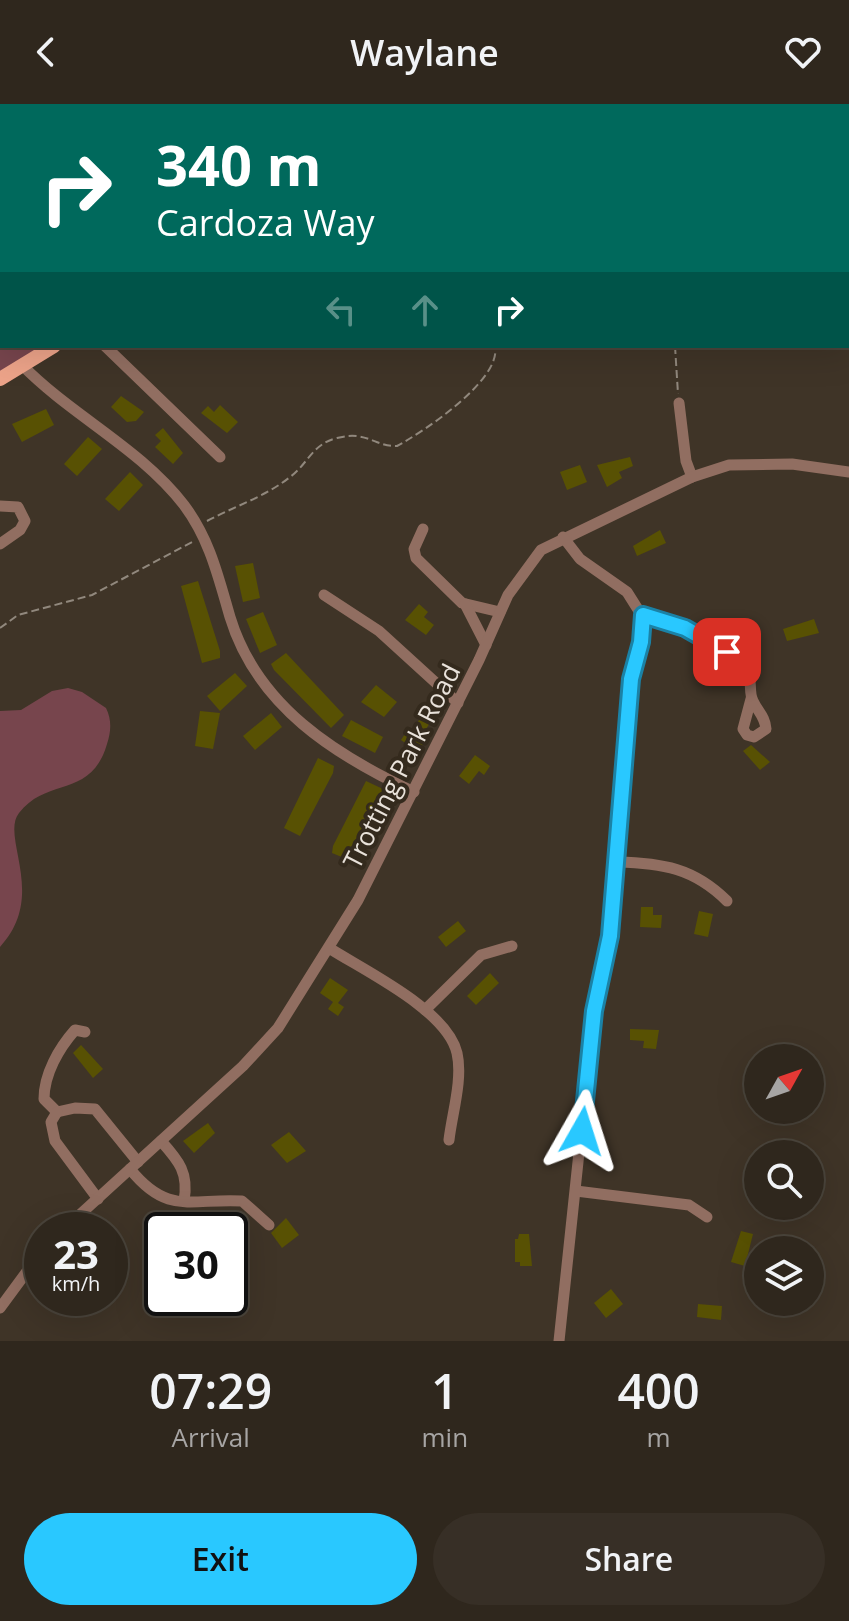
<!DOCTYPE html>
<style>
body{margin:0;font-family:"Open Sans",sans-serif;background:#372f26;color:#f1f3f6;height:100vh;display:flex;flex-direction:column;font-size:30px;white-space:nowrap}
*{box-sizing:border-box;margin:0}
p{font-size:26px;color:#a7a5a4}
.icon{flex:none;width:44px;height:44px;fill:none;stroke:currentColor;stroke-width:2;stroke-linecap:round;stroke-linejoin:round}
.map{position:relative;height:1237px;overflow:hidden}
.details{display:flex;flex-direction:column;background:#2f271d;flex:1}
.details>*{flex:none}
.guide{position:absolute;left:0px;top:0px;width:850px;height:244px;box-shadow:0 8px 32px #0002,0 0 0 2px #4a443b;background:#00695c;color:#fff;overflow:hidden}
.needle{width:52px;rotate:50deg}
.buttons{position:absolute;left:744px;top:940px;display:grid;gap:16px}
.buttons a{display:grid;place-items:center;width:80px;height:80px;border-radius:50%;background:#2f271d;box-shadow:0 8px 32px #0002,0 0 0 2px #4a443b;font-size:40px}
.speed{position:absolute;left:24px;top:1108px;display:flex;gap:16px;font-size:40px;font-weight:700;text-align:center}
.speed>*{display:grid;place-content:center;width:104px;height:104px;border-radius:50%;background:#2f271d;box-shadow:0 8px 32px #0002,0 0 0 2px #4a443b;line-height:1}
.speed small{font-size:20px;font-weight:400}
.speed .limit{border:4px solid #111;border-radius:12px;background:#fff;color:#111}
.pin{position:absolute;display:grid;place-items:center;width:68px;height:68px;color:#fff;margin:-34px;border-radius:16px;box-shadow:0 4px 12px #0006}
.me{position:absolute;width:88px;margin:-44px;rotate:6deg;stroke-linejoin:round;filter:drop-shadow(0 0 6px #0008)}
.turn{display:flex;align-items:center;gap:28px;height:168px;padding:0 24px;font-size:36px}
.turn .icon{width:104px;height:104px;stroke-width:2.5}
.turn b{display:block;font-size:56px;line-height:68px}
.lanes{display:flex;align-items:center;height:76px;padding:0 24px;background:#0003;justify-content:center;gap:40px;direction:ltr}
.lanes .off{opacity:.35}
.eta{display:flex;justify-content:space-evenly;align-items:center;height:136px;text-align:center}
.eta b{font-size:48px;font-weight:600;line-height:56px}
.cta{display:flex;gap:16px;margin-top:auto;padding:16px 24px}
.cta a{flex:1;height:92px;border-radius:48px;background:#29c8ff;color:#111;font-size:32px;font-weight:600;line-height:92px;text-align:center}
.cta a+a{background:#372f26;color:#f1f3f6}
header{display:flex;justify-content:space-between;align-items:center;height:104px;padding:0 24px;background:#2f271d;font-size:36px;font-weight:600}
.map>svg:first-child{display:block}
.green{fill:#77454d}
.building{fill:#585103}
.lines{fill:none;stroke-linecap:round;stroke-linejoin:round}
.path{stroke:#91887d;stroke-width:2;stroke-dasharray:8 4;stroke-linecap:butt}
.minor{stroke:#916e61;stroke-width:11}
.major{stroke:#eca389;stroke-width:14}
.route-casing{stroke:#1b82a6;stroke-width:20}
.route{stroke:#29c8ff;stroke-width:14}
.labels{text-anchor:middle;dominant-baseline:central;stroke-width:8;stroke-linejoin:round;paint-order:stroke}
.street-label{font-size:26px;fill:#e9e2da;stroke:#342a1d}
</style>
<header><svg class="icon" aria-label="back" viewBox="0 0 24 24"><path d="M15 5l-7 7 7 7"/></svg>Waylane<svg class="icon" aria-label="heart" viewBox="0 0 24 24"><path d="M12 20l-8-8c-3-5 5-10 8-4 3-6 11-1 8 4z"/></svg></header>
<div class="map">
<svg width="849" height="1237" viewBox="0 0 849 1237">
<rect width="100%" height="100%" fill="#3f3427"/>
<g class="green">
<path d="M0,0h367l-365,2v240h45l-47,28z"/>
<path d="M68,584l14,4 24,16c6,12 5,24 1,36 -16,55 -59,32 -88,69 -19,24 29,82 -19,134v-236l21,-1 31,-19z"/>
</g>
<g class="building">
<path d="M121,292l23,16 -8,9 -9,1 -16,-15z"/>
<path d="M220,301l18,17 -11,11 -26,-20 7,-7 6,6z"/>
<path d="M46,305l8,16 -32,17 -10,-18z"/>
<path d="M163,324l20,25 -10,11 -18,-17 6,-6 -6,-6z"/>
<path d="M88,333l14,12 -25,27 -13,-12z"/>
<path d="M630,353l3,9 -14,6 3,6 -15,9 -10,-22z"/>
<path d="M580,361l7,17 -20,8 -7,-18z"/>
<path d="M130,368l13,13 -24,26 -14,-12z"/>
<path d="M660,426l6,13 -29,13 -4,-10z"/>
<path d="M253,459l7,35 -17,4 -8,-36z"/>
<path d="M198,477l22,70v7l-18,5 -21,-77z"/>
<path d="M419,500l9,8 -4,5 10,8 -8,10 -21,-15z"/>
<path d="M263,508l14,33 -17,8 -14,-34z"/>
<path d="M814,515l5,14 -32,8 -4,-12z"/>
<path d="M286,549l58,62 -13,13 -57,-58 -3,-6z"/>
<path d="M235,569l12,13 -27,25 -13,-15z"/>
<path d="M376,581l21,17 -13,15 -23,-15z"/>
<path d="M200,607l20,2 -7,36 -18,-3z"/>
<path d="M424,608l9,6 -12,19 5,3 -8,12 -17,-12 4,-6 4,2z"/>
<path d="M271,609l11,14 -27,23 -12,-14z"/>
<path d="M351,616l32,17 -8,16 -33,-17z"/>
<path d="M751,641l19,17 -10,8 -17,-19z"/>
<path d="M475,651l15,11 -6,9 -5,-4 -10,13 -10,-8z"/>
<path d="M318,654l16,8 -1,7 -33,63 -16,-8z"/>
<path d="M366,677l17,8 -34,71 -17,-7 1,-7z"/>
<path d="M641,803h12v8h9l-1,13 -21,-1z"/>
<path d="M699,807l14,3 -5,23 -14,-3z"/>
<path d="M458,817l8,10 -20,16 -8,-10z"/>
<path d="M490,869l9,10 -23,22 -9,-9z"/>
<path d="M330,874l18,12 -10,13 6,4 -6,9 -10,-7 5,-7 -13,-9z"/>
<path d="M630,925l29,1 -3,19 -13,-1 1,-7 -14,-1z"/>
<path d="M81,941l22,24 -10,9 -20,-25z"/>
<path d="M208,1019l7,10 -21,20 -11,-12z"/>
<path d="M289,1028l17,19 -19,12 -16,-18z"/>
<path d="M286,1114l13,17 -17,13 -11,-15z"/>
<path d="M741,1127l12,3 -8,32 -14,-4z"/>
<path d="M519,1130h10l3,32h-12v-4h-5v-23h3z"/>
<path d="M611,1185l12,15 -17,14 -12,-15z"/>
<path d="M698,1200l24,2 -1,14 -24,-3z"/>
</g>
<g class="lines">
<g class="path">
<path d="M324,0l1,2"/>
<path d="M225,2l2,-2"/>
<path d="M822,2l1,-2"/>
<path d="M675,242l3,48"/>
<path d="M207,417c28,-15 58,-24 83,-44 18,-13 22,-33 47,-39 30,-8 38,9 60,8 26,-14 105,-66 98,-100"/>
<path d="M0,524l18,-13 74,-20 102,-54"/>
</g>
<g class="minor">
<path d="M22,0v2"/>
<path d="M489,0l2,2"/>
<path d="M456,2l3,-2"/>
<path d="M0,126l2,-2"/>
<path d="M105,242l115,111"/>
<path d="M22,261c50,51 118,83 162,140 26,35 34,71 46,112 27,89 105,138 184,175"/>
<path d="M679,299l7,58 6,16"/>
<path d="M0,402l18,1 7,14 -5,9 -20,14"/>
<path d="M423,425l-9,20 2,9 46,45 38,9"/>
<path d="M324,491l55,36 79,72"/>
<path d="M465,500l21,41"/>
<path d="M643,511c33,8 84,24 104,56 6,9 1,21 6,30 5,11 12,15 13,28l-12,8 -7,-2 -4,-6 8,-30"/>
<path d="M617,758c45,1 77,6 110,39"/>
<path d="M329,844c36,23 118,62 128,105 6,26 -5,61 -8,87"/>
<path d="M425,906l56,-55 31,-9"/>
<path d="M85,928l-10,-2c-16,18 -31,44 -31,69l13,13 18,-4 20,1 43,53"/>
<path d="M57,1008l-6,10 4,19 43,58"/>
<path d="M161,1037c18,20 28,32 23,60"/>
<path d="M130,1065c38,47 61,29 112,32l27,24"/>
<path d="M576,1087l113,14 18,12"/>
<path d="M63,1126l180,-164 35,-38 80,-128 121,-240 29,-65 33,-45 151,-73 37,-12 63,-1 57,8"/>
<path d="M0,1204l42,-57"/>
<path d="M559,1237l35,-330 16,-75 21,-257 13,-60 -17,-27 -47,-33 -17,-22"/>
</g>
<g class="major">
<path d="M398,2l2,-2"/>
<path d="M0,275l54,-33"/>
</g>
</g>
<g class="lines">
<g class="route-casing">
<path id="route" d="M582,1027l12,-120 16,-75 21,-257 10,-37 2,-27 42,13 42,24"/>
</g>
<use href="#route" class="route"/>
</g>
<g class="labels">
<g class="street-label">
<text transform="translate(401 662) rotate(-63)">Trotting Park Road</text>
</g>
</g>
</svg>
<div class="buttons">
<a><svg class="needle" viewBox="-14 -14 28 28"><path d="M0-13l5 13h-10z" fill="#e53935"/><path d="M0 13l5-13h-10z" fill="#a7a5a4"/></svg></a>
<a><svg class="icon" aria-label="search" viewBox="0 0 24 24"><circle cx="10" cy="10" r="6"/><path d="M15 15l6 6"/></svg></a>
<a><svg class="icon" aria-label="layers" viewBox="0 0 24 24"><path d="M12 4l9 5-9 5-9-5zM3 14l9 5 9-5"/></svg></a>
</div>
<div class="speed"><div>23<small>km/h</small></div><div class="limit">30</div></div>
<div class="pin" style="left:727px;top:548px;background:#d93025"><svg class="icon" aria-label="arrive" viewBox="0 0 24 24"><path d="M6 21V4h12l-3 4 3 4H6"/></svg></div>
<svg class="me" style="left:582px;top:1027px" viewBox="-20 -20 40 40"><path d="M0-17L14 15 0 8-14 15z" fill="#29c8ff" stroke="#fff" stroke-width="4"/></svg>
<div class="guide">
<div class="turn"><svg class="icon" aria-label="right" viewBox="0 0 24 24"><path d="M7 20v-9h11M14 6l5 5-5 5"/></svg><div><b>340 m</b>Cardoza Way</div></div>
<div class="lanes"><svg class="icon off" aria-label="left" viewBox="0 0 24 24"><path d="M17 20v-9H6M10 6l-5 5 5 5"/></svg><svg class="icon off" aria-label="ahead" viewBox="0 0 24 24"><path d="M12 20V5M6 11l6-6 6 6"/></svg><svg class="icon" aria-label="right" viewBox="0 0 24 24"><path d="M7 20v-9h11M14 6l5 5-5 5"/></svg></div>
</div>
</div>
<section class="details">
<div class="eta">
<div><b>07:29</b><p>Arrival</p></div>
<div><b>1</b><p>min</p></div>
<div><b>400</b><p>m</p></div>
</div>
<div class="cta"><a>Exit</a><a>Share</a></div>
</section>
